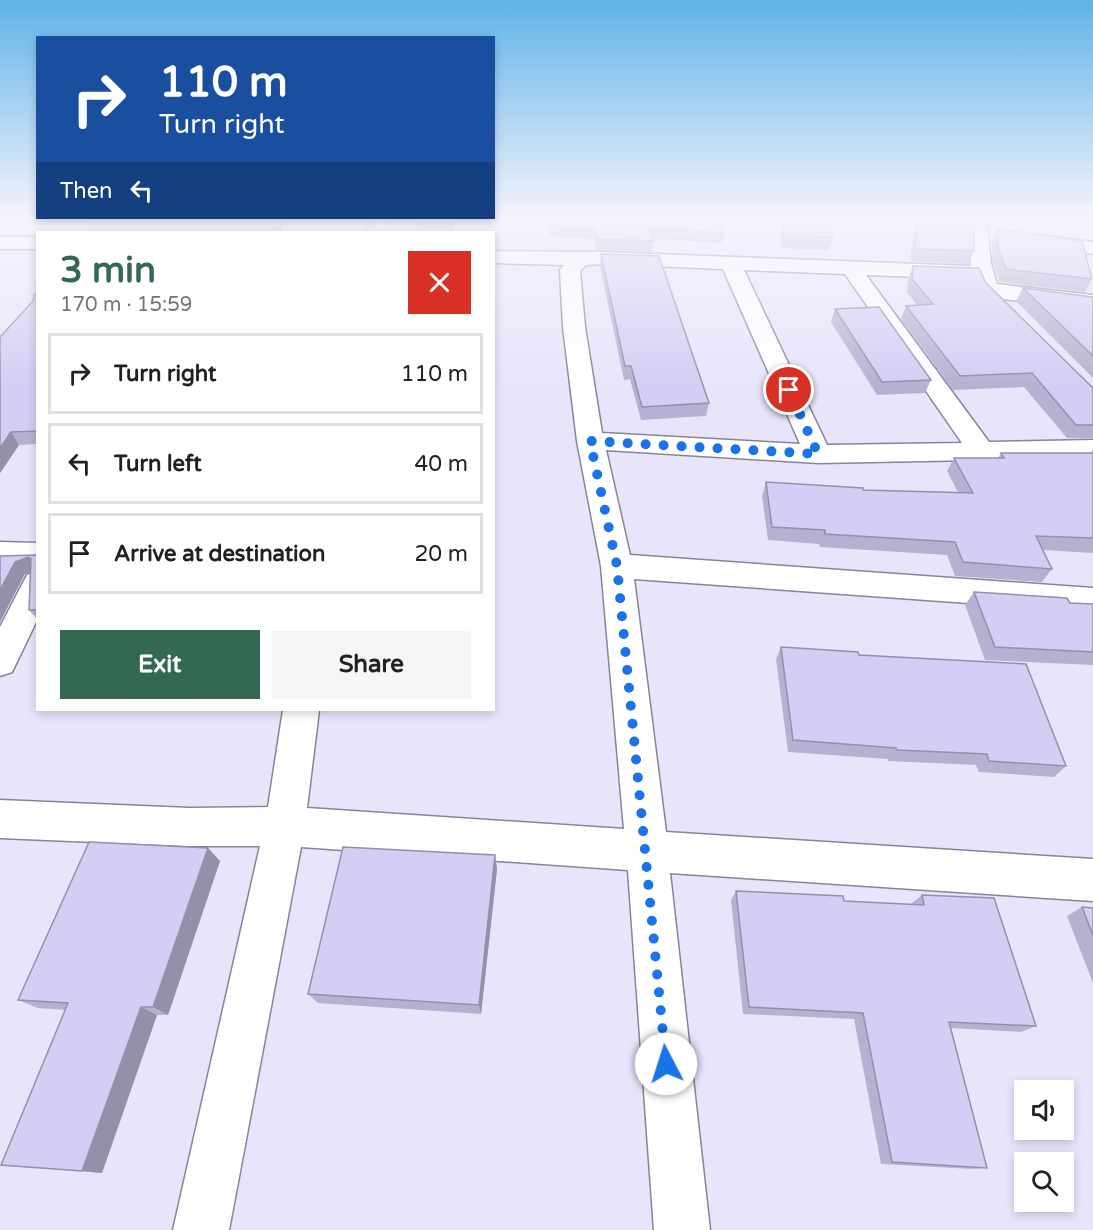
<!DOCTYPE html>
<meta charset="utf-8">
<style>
body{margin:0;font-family:"Varela Round",sans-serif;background:#f6f6f6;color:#202124;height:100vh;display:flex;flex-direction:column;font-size:22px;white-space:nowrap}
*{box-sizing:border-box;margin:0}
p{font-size:20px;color:#757577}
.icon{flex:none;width:33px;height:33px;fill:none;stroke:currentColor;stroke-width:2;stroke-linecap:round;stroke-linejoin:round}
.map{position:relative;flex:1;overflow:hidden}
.drawer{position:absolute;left:36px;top:231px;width:459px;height:480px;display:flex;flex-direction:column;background:#fff;border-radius:0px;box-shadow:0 3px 9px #0003}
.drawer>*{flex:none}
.top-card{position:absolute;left:36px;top:36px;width:459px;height:183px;border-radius:0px;box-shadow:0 3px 9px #0003;background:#1a4fa0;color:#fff;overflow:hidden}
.buttons{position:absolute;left:1014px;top:1080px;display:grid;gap:12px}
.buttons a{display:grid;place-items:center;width:60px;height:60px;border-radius:0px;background:#fff;box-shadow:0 3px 9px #0003;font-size:30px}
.pin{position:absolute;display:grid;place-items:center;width:51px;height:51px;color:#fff;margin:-26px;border:3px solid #fff;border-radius:50%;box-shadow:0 2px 6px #0007}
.me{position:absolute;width:66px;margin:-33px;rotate:355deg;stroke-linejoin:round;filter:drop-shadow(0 0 4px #0008)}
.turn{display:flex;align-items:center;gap:21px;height:126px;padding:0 24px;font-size:27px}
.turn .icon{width:78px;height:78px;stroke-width:2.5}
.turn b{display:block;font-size:42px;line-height:51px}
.then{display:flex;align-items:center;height:57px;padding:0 24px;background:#0003;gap:12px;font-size:22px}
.round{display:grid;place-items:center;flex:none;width:63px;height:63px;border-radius:0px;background:#f6f6f6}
.summary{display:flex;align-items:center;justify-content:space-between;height:102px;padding:0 24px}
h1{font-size:36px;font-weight:700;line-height:45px;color:#326950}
.primary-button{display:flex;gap:12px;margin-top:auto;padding:12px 24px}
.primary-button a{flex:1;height:69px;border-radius:0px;background:#326950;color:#fff;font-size:24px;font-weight:700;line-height:69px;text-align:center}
.primary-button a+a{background:#f6f6f6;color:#202124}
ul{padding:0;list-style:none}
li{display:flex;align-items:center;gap:18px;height:81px;margin:0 12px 9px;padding:0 12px;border:3px solid #e0e0e0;border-radius:0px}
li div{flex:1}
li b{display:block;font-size:22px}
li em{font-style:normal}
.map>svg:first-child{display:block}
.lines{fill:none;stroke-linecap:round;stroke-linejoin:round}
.minor-casing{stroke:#878498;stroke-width:3}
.minor{fill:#fff;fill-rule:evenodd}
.wall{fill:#b5b1d1}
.shaded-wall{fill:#9490aa}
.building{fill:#d3cef3;stroke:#9490aa;stroke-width:1.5}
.route{stroke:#1a73e8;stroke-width:10;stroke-dasharray:0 18}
</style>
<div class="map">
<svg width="1093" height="1230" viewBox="0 0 1093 1230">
<rect width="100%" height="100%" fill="#e8e5fb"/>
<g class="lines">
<g class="minor-casing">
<g id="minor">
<path d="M968,215h18l5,49 6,20 96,11v14l-110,-12 -9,-18 -108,-4 123,167 104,-2v18l-102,1 -8,3 -7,-2 -158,3 -212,-13 24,105 463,33v24l-459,-33 32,253 427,27v42l-423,-28 40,357h-56l-26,-360 -327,-23 -72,383h-56l87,-384h-71l-189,-8v-38l189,8 79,-1 15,-97h36l-12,98 317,21 -23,-263 -24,-125 -14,-114 -3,-57 4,-5 -70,-2v-12l109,1 368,14zM603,264l120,5 77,175 -198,-11 -17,-106 -5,-56 6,-6zM744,270l101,4 117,169 -135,2z"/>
<path d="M373,218h18l-8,14h-18z"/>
<path d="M1039,235l54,7v12l-61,-9 -3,-4 3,-4z"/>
<rect x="0" y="237" width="38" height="12"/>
<path d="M0,542l38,1v22l-38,-1z"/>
<path d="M38,571v47l-26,54 -12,4v-49l27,-52z"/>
</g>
</g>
<use href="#minor" class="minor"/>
</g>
<g class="wall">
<path d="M0,215h38v3h248l-6,14h-192l9,-10h-97z"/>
<path d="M550,215l174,18 -2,10 -69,-4 -1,13 -55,-2 -3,-11 -45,-3v-11z"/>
<path d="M781,215h43l9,22 -4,13 -48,-2z"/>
<path d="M916,215h53v7l5,29 -5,13 -59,-3z"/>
<path d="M455,218l-2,14h-35l-1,-9z"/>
<path d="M998,229l94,50 -7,13 -85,-10 -8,-20v-20z"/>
<path d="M601,254l108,149 -3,13 -65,4 -11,-41 -6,1 -24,-114z"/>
<path d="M913,266l73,17 107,105v50h-26l-43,-51 -71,3 -52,-71 5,-13 11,-1 -10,-13 1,-13z"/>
<path d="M1023,288l70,9v81l-77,-77z"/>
<path d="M38,291v153l-19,1 -19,28 1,-136 32,-36z"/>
<path d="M835,309l96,71 -6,13 -48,2 -46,-73z"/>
<path d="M1093,449v104l-50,-3 9,19 -10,13 -87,-6 -8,-21 -127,-8 -1,-3 -51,-4 -6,-44 4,-14 97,8 95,2 -11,-21 7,-13h44l3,-5h90z"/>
<path d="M38,555v65l-9,-10 1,-38 -5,2 -25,-18z"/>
<path d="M974,592l96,11 23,1v61l-108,-5 -20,-55z"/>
<path d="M781,647l78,8 207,111 -12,11 -75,-5 -3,-7 -88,-4v-2l-100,-7 -12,-93z"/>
<path d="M495,855l2,14 -16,145 -163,-11 -10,-9z"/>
<path d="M220,861l-52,154h-11l-55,158 -101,-8 65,-155 -28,-2 -20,-8z"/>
<path d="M736,891l108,10 67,3 11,-9 114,131 -15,6 -70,-4 36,140 -15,1 -91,-5 -27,-145 -111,-5 -12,-114z"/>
<path d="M1082,907l11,1v75l-26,-67z"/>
</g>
<g class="shaded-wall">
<path d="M278,218h8l-6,14h-8z"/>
<path d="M453,218h2l-3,14 -1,-9z"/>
<path d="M11,432l8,13 -19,28v-25z"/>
<path d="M28,557l9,12 -12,5 -25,48v-32l15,-28z"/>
<path d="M208,848l12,13 -52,154 -15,-8z"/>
<path d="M495,855l2,14 -16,145 -2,-9z"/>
<path d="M141,1007l16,8 -55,158 -20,-2z"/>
</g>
<g class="building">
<path d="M550,215h169l5,18 -75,-5 5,13 -57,-2 -2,-11 -46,-3z"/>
<path d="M784,215h40l9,22 -49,-1z"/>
<path d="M919,215h50v7l5,1v28l-59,-2z"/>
<path d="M101,218h177l-6,14h-184z"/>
<path d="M418,218h35l-2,5h-34z"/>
<path d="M998,229l84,12 10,38 -86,-10 -8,-20z"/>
<path d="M601,254l58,2 50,147 -67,4 -11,-41h-6z"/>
<path d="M913,266l66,2 7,15 107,105v37h-17l-44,-52 -72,3 -54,-70 27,-2 -21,-25z"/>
<path d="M1023,288l70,9v59z"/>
<path d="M38,291v140l-27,1 -11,16v-111l33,-36 1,-6z"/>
<path d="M879,307l52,73 -49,2 -47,-73z"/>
<path d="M1001,453h92v85l-57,-2 16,33 -89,-7 -8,-20 -130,-8v-4l-53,-3 -6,-45 97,6v2l110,3 -19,-35h50z"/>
<path d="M38,555v55h-9l2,-51 -3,-2 -13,5 -15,28v-34z"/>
<path d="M974,592l93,6 3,5 23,1v48l-98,-5z"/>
<path d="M781,647l77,5 1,3 167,9 40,102 -77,-5 -2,-7 -90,-4 -1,-2 -103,-8z"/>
<path d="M89,842l119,6 -55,159h-12l-59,164 -81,-6 67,-162 -50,-3z"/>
<path d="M343,847l152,8 -16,150 -171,-11z"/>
<path d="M736,891l107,5 1,5 80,4 -2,-10 72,3 42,128 -87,-4 38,146 -95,-6 -29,-149 -114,-6z"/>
<path d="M1082,907l11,1v27z"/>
</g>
<linearGradient id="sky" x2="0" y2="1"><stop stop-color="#5fb3e6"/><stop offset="0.56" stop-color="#f5f3fd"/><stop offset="1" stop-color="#f5f3fd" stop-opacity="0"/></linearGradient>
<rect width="1093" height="387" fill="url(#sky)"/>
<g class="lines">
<path class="route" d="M666,1064l-49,-498 -27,-125 228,13 -29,-64"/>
</g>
</svg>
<div class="buttons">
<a><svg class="icon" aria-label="sound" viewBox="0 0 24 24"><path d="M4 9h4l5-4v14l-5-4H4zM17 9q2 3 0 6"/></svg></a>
<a><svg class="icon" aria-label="search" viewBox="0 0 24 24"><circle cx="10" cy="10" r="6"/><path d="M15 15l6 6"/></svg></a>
</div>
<div class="pin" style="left:789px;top:390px;background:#d93025"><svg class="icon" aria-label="arrive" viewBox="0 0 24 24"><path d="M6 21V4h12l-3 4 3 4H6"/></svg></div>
<svg class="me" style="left:666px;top:1064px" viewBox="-20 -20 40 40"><circle r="19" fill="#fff"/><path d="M0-13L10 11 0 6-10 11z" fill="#1a73e8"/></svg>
<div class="top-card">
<div class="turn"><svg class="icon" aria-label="right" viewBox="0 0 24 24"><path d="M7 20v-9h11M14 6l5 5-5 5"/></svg><div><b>110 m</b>Turn right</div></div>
<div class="then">Then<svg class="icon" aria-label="left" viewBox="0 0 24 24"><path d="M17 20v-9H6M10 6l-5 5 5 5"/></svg></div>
</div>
<section class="drawer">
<div class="summary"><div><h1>3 min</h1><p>170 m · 15:59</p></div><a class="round" style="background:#d93025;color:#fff"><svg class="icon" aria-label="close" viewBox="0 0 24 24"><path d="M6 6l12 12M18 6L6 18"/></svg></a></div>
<ul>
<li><svg class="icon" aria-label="right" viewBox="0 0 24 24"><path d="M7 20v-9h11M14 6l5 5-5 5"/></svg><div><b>Turn right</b></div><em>110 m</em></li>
<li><svg class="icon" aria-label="left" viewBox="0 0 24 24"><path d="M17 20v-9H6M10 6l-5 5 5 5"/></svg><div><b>Turn left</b></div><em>40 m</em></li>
<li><svg class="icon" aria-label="arrive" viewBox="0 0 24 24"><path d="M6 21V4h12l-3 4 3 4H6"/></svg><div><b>Arrive at destination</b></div><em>20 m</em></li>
</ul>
<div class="primary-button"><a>Exit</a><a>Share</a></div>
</section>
</div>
